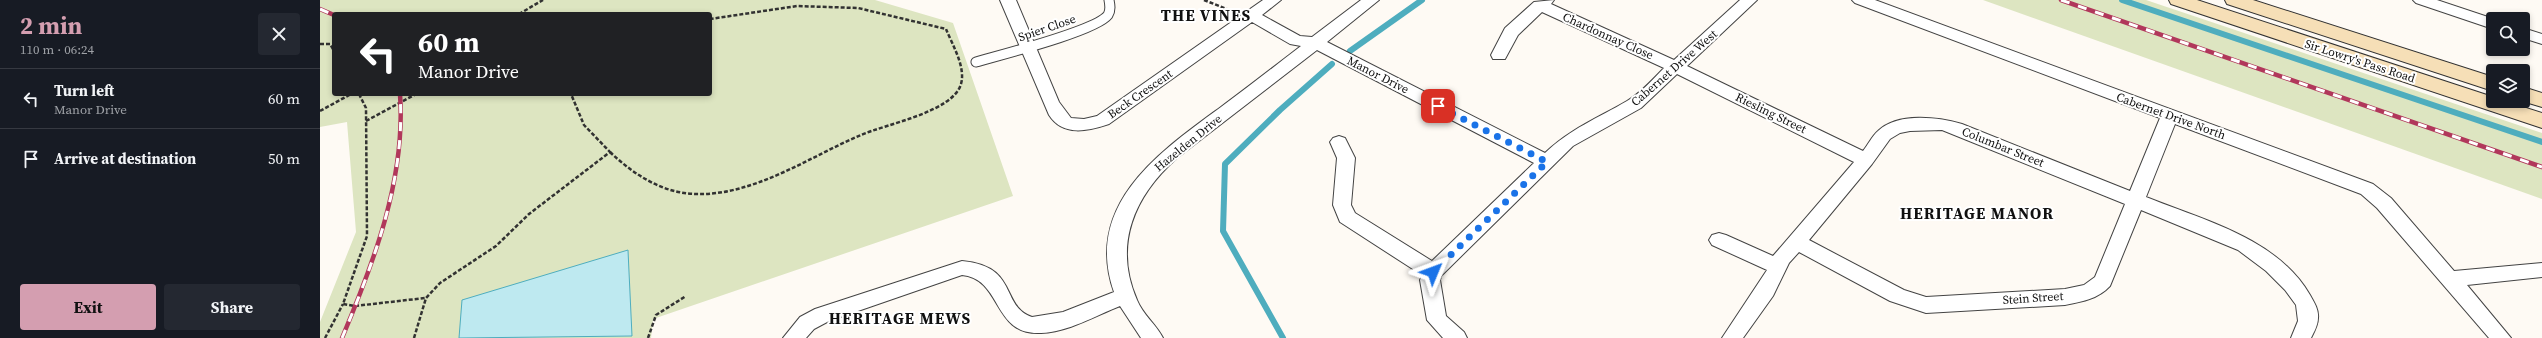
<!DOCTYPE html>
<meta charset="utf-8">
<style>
body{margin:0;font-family:"Source Serif 4",serif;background:#242831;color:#f1f3f6;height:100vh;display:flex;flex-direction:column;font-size:15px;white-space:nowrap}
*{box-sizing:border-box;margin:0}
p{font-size:13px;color:#9ea1a6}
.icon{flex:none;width:22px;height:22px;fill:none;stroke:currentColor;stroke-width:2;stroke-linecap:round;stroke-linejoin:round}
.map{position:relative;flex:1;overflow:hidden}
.side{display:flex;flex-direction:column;background:#171b24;width:320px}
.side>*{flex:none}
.hud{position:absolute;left:12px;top:12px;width:380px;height:84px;border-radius:4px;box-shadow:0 2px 6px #0003;background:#202124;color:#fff;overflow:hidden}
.controls{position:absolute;left:2166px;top:12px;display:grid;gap:8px}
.controls a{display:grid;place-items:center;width:44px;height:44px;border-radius:4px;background:#171b24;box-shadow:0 2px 6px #0003;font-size:20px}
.pin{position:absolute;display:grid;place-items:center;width:34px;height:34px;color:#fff;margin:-17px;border-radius:8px;box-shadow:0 2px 6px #0006}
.me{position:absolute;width:44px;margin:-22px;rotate:46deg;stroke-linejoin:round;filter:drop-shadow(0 0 3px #0008)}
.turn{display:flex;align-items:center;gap:14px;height:84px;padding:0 20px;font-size:18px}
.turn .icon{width:52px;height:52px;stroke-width:2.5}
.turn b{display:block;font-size:28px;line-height:34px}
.round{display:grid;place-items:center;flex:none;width:42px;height:42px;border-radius:4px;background:#242831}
.overview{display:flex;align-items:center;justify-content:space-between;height:68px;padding:0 20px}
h1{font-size:24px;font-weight:700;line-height:30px;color:#d49eb0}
.action{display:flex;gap:8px;margin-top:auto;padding:8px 20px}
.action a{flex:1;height:46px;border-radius:4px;background:#d49eb0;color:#111;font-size:16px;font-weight:700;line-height:46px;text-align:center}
.action a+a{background:#242831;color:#f1f3f6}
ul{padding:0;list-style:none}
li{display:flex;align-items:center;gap:12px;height:60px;padding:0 20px;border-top:1px solid #363941}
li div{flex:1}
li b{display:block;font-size:15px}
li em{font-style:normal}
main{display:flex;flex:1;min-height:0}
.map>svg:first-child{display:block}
.green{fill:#dde5c1;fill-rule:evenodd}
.water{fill:#bee9f0;stroke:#4eadbe}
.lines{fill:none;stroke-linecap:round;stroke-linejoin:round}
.stream{stroke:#4eadbe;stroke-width:6}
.lane-casing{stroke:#434343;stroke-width:11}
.street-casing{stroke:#434343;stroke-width:2}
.secondary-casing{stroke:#323232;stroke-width:2}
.path{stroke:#323232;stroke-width:2.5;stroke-dasharray:4 2;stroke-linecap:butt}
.lane{stroke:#fff;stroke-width:9}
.street{fill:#fff;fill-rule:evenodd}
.secondary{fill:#f6dfb7;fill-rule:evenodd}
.rail-casing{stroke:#b1375b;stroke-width:4.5}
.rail{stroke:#fff;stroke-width:3;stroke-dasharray:9;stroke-linecap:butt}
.route{stroke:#1a73e8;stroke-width:7;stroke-dasharray:0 12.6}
.labels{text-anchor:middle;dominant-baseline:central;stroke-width:4;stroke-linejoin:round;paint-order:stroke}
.street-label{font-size:12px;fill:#101010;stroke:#fff}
.district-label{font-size:16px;font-weight:bold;letter-spacing:1px;fill:#101010;stroke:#fff}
</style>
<main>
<section class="side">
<div class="overview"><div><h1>2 min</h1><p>110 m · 06:24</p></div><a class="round"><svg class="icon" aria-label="close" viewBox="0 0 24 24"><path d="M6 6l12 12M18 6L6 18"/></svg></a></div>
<ul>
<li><svg class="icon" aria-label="left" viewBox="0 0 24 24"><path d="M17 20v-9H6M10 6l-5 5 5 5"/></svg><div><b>Turn left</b><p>Manor Drive</p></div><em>60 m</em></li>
<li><svg class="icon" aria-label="arrive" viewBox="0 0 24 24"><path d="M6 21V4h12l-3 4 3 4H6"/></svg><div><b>Arrive at destination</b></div><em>50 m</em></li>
</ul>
<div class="action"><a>Exit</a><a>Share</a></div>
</section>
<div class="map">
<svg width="2222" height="338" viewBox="0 0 2222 338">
<rect width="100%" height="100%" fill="#fefaf4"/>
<g class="green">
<path d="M0,0h555l78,23 60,173 -360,123 -2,19h-331v-16l36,-90 -9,-110 -27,5zM14,14h376v80h-376z"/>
<path d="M1663,0h163l396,133v66z"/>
</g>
<path class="water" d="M308,250l4,86 -173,2 3,-38z"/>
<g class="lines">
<g class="stream">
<path d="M1802,0l420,142"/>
<path d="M1030,51l72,-51"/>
<path d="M963,338l-60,-107 2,-67 55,-54 52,-46"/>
</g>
<g class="lane-casing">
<path id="lane" d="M656,62c24,-7 120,-31 132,-47 3,-5 2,-10 1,-15"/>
</g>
<g class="street-casing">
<g id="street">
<path d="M680,0h16l43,102 12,16 13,1 13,-3 166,-116h18l-19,15 38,21 12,1 49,-37h18l-52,42 218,111c25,-24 53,-35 82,-52 14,-8 26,-22 37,-33l-122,-56 -24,23 -13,24h-12l-2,-4 14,-27 29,-26 20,-2 -3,4 123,56 66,-60h17l-70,66 176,85c5,-6 9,-15 15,-20 20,-19 60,-14 84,-7l168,67 30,-73 -305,-115 -3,-3h23l498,184 18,14 63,73 88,-8v14l-75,8 44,53h-22l-112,-130 -16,-14 -186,-70 -29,73c57,23 131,41 164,98 4,7 9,15 8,23 0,7 -4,14 -7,20h-20l7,-17 -2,-16 -11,-15 -19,-19 -28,-21 -97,-40 -31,76c-12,13 -29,16 -45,19l-139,8 -36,-12 -91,-49 -10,11 -16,33 -30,42h-21l45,-68 -55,-25 -3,-5 3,-5 7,-2 7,2 47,21 81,-94 -177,-88 -36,34 -68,38 -132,130 -1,4 6,36 18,16 3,6h-24l-16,-18 -7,-40 2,-5 -82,-53 -7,-17 4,-47 -7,-16 3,-4 6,-2 6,2 10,20 -4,47 4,8 77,48 102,-98 -217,-113 -140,108c-43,38 -64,87 -40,142 6,15 19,24 26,38h-22l-21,-32c-25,10 -52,26 -79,27 -49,3 -38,-54 -79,-58l-133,46 -15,8 -8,9h-23l17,-21 15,-8 147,-48c57,5 38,45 70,56l31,-5 51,-20c-31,-88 47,-141 107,-185 27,-20 54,-41 80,-61l-11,-2 -38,-22 -143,102c-21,7 -46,13 -60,-9zM1622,130l183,74 -30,73 -11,8 -19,4 -139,8 -22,-7 -95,-50 63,-76 18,-25 10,-6 10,-2z"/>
<path d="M2093,0h24l57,19 -1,10 -77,-26z"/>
<path d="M2203,28l19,6v10l-19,-6z"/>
</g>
</g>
<g class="secondary-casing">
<g id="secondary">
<path d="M1849,0h28l296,97v4h11l38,12v15l-371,-124z"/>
<path d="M1905,0h28l240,77v14l-266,-87z"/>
<path d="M2203,87l19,6v14l-20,-6z"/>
</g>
</g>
<g class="path">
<path d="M884,0l25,10"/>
<path d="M199,14l24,-14"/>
<path d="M0,44h10l4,7"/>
<path d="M39,94l7,14 1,128 -24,68 12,2 70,-8"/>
<path d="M0,111l31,-17"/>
<path d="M46,121l50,-27"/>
<path d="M290,152c23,22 52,41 85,42 59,2 114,-37 166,-59 25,-11 92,-23 100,-51 5,-17 -9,-40 -15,-55l-88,-21 -61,-2 -87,13"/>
<path d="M5,338l18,-34"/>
<path d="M94,338l12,-40 14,-15 56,-37 33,-32 81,-62 -26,-27 -13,-31"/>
<path d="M328,338l8,-23 30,-19"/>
</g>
<use href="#lane" class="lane"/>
<use href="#street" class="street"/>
<use href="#secondary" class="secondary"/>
<g class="rail-casing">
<g id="rail">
<path d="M1741,0l481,167"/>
<path d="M0,9l14,6"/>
<path d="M22,338c32,-76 64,-160 58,-244"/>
</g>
</g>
<use href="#rail" class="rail"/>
</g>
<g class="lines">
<path class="route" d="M1113,272l114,-110 -109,-56"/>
</g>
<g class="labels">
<g class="street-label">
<text transform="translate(727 28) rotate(-19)">Spier Close</text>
<text transform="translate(1288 36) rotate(24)">Chardonnay Close</text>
<text transform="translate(2040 61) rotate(18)">Sir Lowry's Pass Road</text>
<text transform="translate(1354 68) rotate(-41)">Cabernet Drive West</text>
<text transform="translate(1058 75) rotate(27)">Manor Drive</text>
<text transform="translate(820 94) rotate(-35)">Beck Crescent</text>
<text transform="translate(1451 113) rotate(26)">Riesling Street</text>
<text transform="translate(1851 116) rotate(20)">Cabernet Drive North</text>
<text transform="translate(868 143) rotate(-39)">Hazelden Drive</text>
<text transform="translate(1683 147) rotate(22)">Columbar Street</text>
<text transform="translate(1713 298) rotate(-4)">Stein Street</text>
</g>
<g class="district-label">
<text x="886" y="15">THE VINES</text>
<text x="1657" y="213">HERITAGE MANOR</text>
<text x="580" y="318">HERITAGE MEWS</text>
</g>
</g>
</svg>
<div class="controls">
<a><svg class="icon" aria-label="search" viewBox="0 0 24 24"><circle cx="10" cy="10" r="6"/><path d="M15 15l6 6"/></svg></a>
<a><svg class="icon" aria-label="layers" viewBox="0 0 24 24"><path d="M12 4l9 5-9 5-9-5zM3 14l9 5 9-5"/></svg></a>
</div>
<div class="pin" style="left:1118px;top:106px;background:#d93025"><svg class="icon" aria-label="arrive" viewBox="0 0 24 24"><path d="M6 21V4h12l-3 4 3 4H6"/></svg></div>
<svg class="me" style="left:1113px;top:272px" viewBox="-20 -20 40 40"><path d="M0-17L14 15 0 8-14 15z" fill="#1a73e8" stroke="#fff" stroke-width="4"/></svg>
<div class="hud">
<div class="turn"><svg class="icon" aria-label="left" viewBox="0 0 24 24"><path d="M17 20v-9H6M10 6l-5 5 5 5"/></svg><div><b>60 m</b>Manor Drive</div></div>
</div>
</div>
</main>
